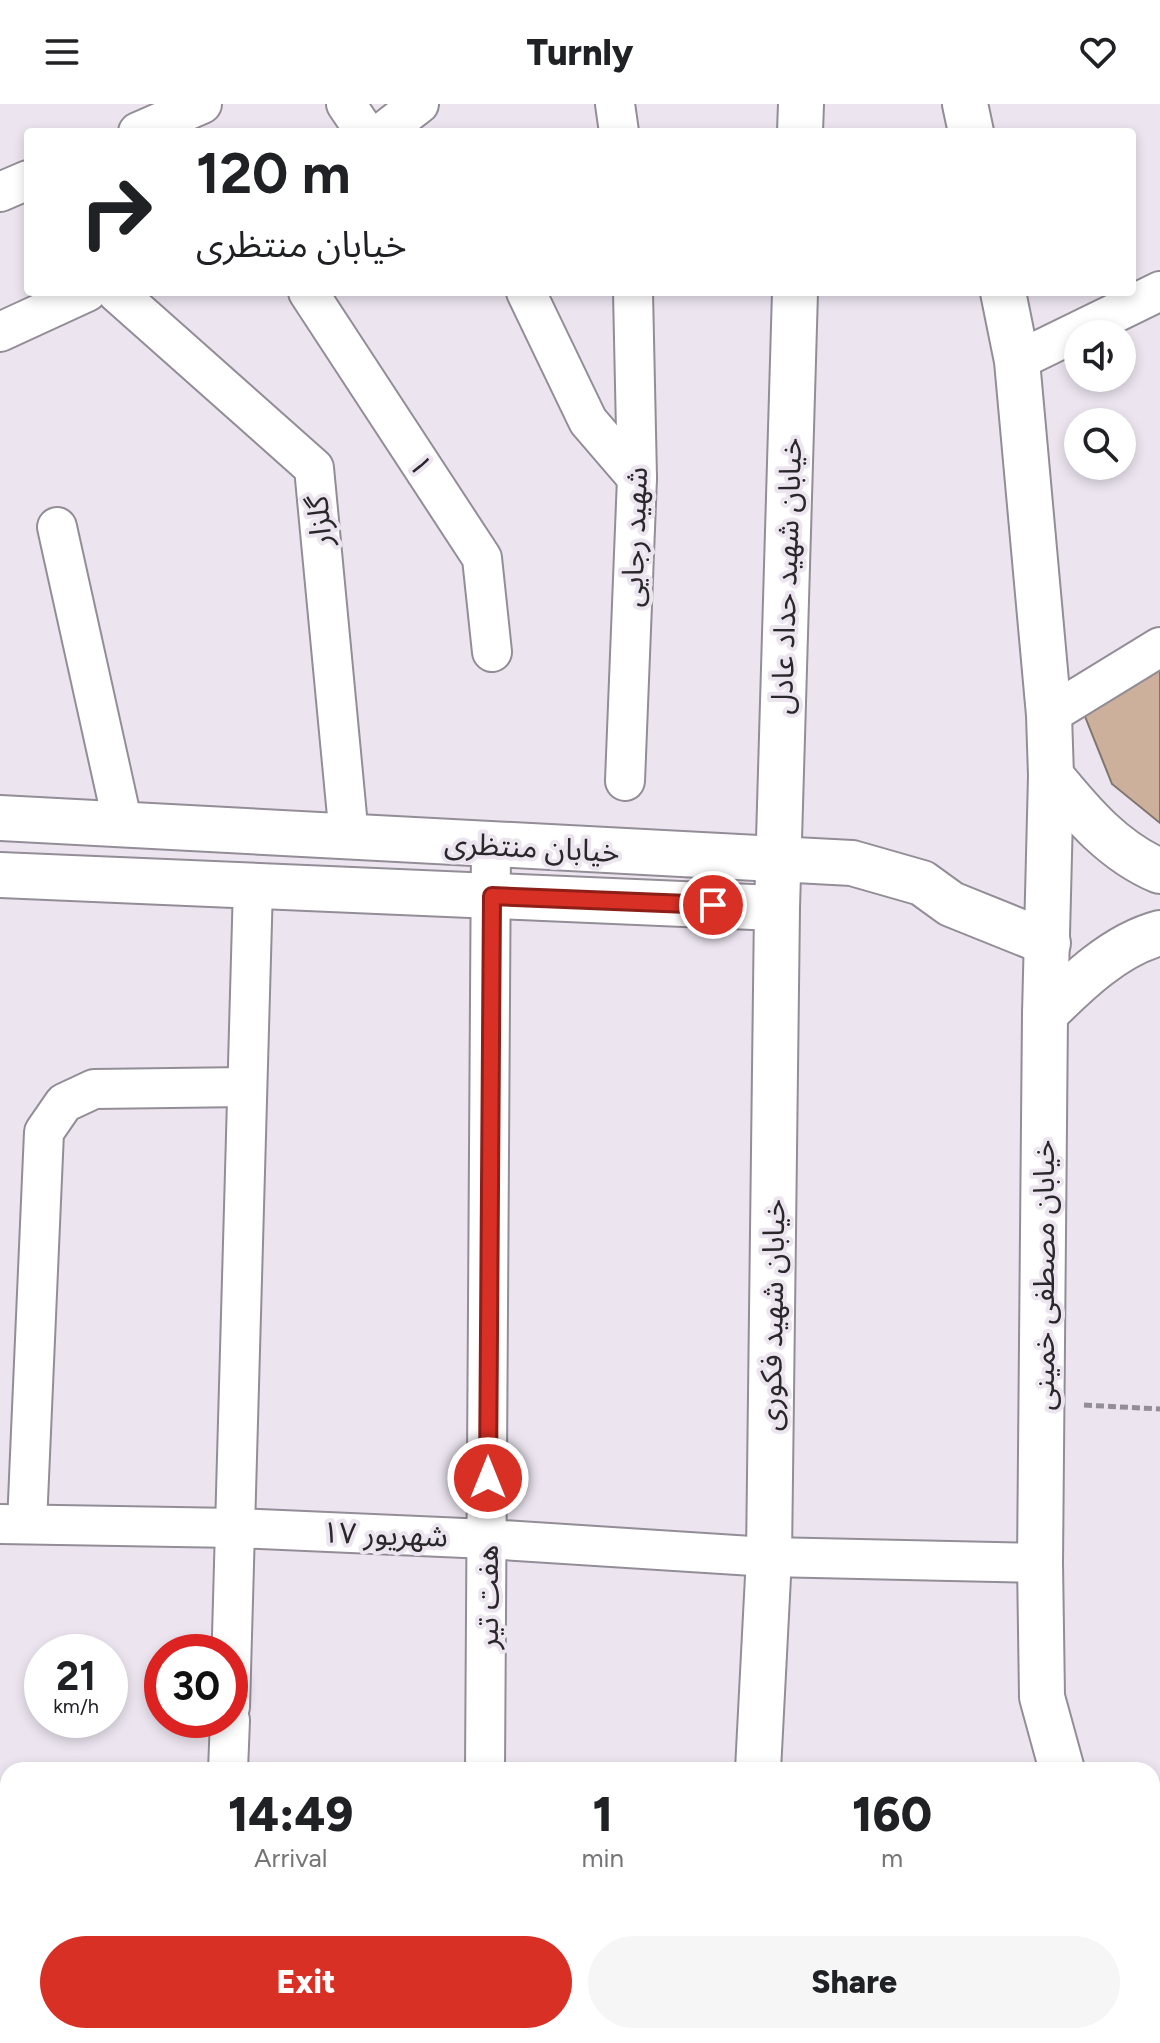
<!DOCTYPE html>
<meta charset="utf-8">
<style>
body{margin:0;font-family:Figtree,"Noto Sans Arabic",sans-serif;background:#f6f6f6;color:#202124;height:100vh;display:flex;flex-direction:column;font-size:30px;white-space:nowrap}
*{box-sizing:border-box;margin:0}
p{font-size:26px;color:#757577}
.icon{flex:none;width:44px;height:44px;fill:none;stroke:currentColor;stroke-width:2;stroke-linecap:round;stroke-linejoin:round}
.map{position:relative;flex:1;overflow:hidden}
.side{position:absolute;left:0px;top:1658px;width:1160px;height:282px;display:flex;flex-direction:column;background:#fff;border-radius:24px 24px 0 0;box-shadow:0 4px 12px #0003}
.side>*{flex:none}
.guide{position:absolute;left:24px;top:24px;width:1112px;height:168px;border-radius:8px;box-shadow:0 4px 12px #0003;background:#fff;color:#202124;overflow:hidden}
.controls{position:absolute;left:1064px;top:216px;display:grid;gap:16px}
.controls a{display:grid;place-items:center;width:72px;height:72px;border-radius:50%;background:#fff;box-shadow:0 4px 12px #0003;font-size:40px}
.speed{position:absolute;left:24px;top:1530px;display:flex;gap:16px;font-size:40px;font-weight:700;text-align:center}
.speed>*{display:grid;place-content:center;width:104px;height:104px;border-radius:50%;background:#fff;box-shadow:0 4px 12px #0003;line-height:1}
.speed small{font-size:20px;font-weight:400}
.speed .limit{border:12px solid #d22;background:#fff;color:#111}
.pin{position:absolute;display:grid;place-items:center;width:68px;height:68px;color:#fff;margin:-34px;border:4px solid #fff;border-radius:50%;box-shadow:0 2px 8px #0007}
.me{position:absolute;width:88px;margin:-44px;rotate:0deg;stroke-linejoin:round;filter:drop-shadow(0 0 6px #0008)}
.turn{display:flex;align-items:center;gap:28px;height:168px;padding:0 40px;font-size:36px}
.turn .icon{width:104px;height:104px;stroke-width:2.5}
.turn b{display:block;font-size:56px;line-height:68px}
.eta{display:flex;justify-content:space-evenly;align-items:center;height:136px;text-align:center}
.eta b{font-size:48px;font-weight:800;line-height:56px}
.cta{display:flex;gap:16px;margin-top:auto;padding:16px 40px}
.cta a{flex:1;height:92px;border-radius:48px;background:#d93025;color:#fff;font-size:32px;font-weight:800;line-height:92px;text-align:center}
.cta a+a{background:#f6f6f6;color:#202124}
header{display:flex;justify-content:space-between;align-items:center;height:104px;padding:0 40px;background:#fff;font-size:36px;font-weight:800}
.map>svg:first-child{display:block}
.building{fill:#cdb09c;stroke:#80766f;stroke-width:2}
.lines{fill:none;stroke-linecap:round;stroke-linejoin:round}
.minor-casing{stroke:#938d97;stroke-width:42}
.major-casing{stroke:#938d97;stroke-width:48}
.path{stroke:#938e96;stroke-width:5;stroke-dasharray:8 4;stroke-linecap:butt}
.minor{stroke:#fff;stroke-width:38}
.major{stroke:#fff;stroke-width:44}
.route-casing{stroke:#8d1f18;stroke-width:20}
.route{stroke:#d93025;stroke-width:14}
.labels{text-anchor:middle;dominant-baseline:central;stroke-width:8;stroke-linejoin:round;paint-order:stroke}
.street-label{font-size:30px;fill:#2a272b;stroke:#ece5f0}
</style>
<header><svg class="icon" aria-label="menu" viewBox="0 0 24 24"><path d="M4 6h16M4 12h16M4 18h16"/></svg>Turnly<svg class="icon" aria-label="heart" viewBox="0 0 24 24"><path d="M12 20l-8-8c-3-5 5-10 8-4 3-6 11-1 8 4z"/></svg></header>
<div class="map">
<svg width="1160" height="1939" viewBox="0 0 1160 1939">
<rect width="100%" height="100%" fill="#ece5f0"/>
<path class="building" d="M1160,562v157l-48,-39 -28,-70z"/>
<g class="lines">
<g class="minor-casing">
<g id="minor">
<path d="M346,0l19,28"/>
<path d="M615,0l4,28"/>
<path d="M138,28l64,-28"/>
<path d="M383,28l36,-28"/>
<path d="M0,88l28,-12"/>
<path d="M116,188l198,176 35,369"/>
<path d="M308,188l174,266 10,94"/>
<path d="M526,188l62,129 49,57"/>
<path d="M0,228l87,-40"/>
<path d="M1017,257l143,-70"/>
<path d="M57,423l66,298"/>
<path d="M1049,611l111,-68"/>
<path d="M625,677l12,-303 -4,-186"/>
<path d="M0,1420l235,4 252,11 282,18 271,6"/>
<path d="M27,1420l17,-392 20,-29 30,-14 153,-2"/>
<path d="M230,1603l23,-821"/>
<path d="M228,1666l2,-50"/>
<path d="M485,1666l6,-926"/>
<path d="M220,1939l1,-7"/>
<path d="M483,1939l1,-7"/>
</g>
</g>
<g class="major-casing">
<g id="major">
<path d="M965,0l6,28"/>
<path d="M800,28l1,-28"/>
<path d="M1003,188l14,69 32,354 2,61 -6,238 -5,549 2,134 20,73"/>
<path d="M1051,672c31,38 63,76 109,95"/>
<path d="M0,714l852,45 70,20 29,21 97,39"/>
<path d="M0,771l777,33"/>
<path d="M1045,910c32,-32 70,-69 115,-81"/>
<path d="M758,1666l11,-213 8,-649 18,-616"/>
<path d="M1152,1825l8,8"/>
<path d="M743,1939l1,-7"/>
</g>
</g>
<path class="path" d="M1084,1301l76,4"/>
<use href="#minor" class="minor"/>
<use href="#major" class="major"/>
</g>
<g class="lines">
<g class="route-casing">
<path id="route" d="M488,1374l4,-582 221,9"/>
</g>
<use href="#route" class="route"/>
</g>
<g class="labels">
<g class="street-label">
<text transform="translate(421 361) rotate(57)">۱</text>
<text transform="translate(319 417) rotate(-95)">گلزار</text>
<text transform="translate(634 433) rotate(-88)">شهید رجایی</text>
<text transform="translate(786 472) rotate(-88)">خیابان شهید حداد عادل</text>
<text transform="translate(532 743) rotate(3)">خیابان منتظری</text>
<text transform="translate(1043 1171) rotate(-90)">خیابان مصطفی خمینی</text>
<text transform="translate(772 1211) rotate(-89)">خیابان شهید فکوری</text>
<text transform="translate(385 1430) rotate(2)">۱۷ شهریور</text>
<text transform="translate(487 1493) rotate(-90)">هفت تیر</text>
</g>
</g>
</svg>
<div class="controls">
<a><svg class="icon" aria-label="sound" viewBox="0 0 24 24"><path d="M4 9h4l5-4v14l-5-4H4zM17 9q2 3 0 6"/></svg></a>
<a><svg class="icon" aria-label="search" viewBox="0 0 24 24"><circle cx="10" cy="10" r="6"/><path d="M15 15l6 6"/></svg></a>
</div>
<div class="speed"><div>21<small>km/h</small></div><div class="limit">30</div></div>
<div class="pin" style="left:713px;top:801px;background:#d93025"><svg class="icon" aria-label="arrive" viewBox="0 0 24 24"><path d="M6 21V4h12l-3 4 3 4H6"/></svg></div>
<svg class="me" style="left:488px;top:1374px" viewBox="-20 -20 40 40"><circle r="17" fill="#d93025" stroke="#fff" stroke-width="3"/><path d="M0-11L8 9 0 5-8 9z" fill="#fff"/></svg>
<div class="guide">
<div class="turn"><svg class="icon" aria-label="right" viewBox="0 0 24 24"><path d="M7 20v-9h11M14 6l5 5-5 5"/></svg><div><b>120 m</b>خیابان منتظری</div></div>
</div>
<section class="side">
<div class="eta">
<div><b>14:49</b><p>Arrival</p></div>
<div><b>1</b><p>min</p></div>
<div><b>160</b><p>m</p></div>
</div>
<div class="cta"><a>Exit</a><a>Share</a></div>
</section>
</div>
